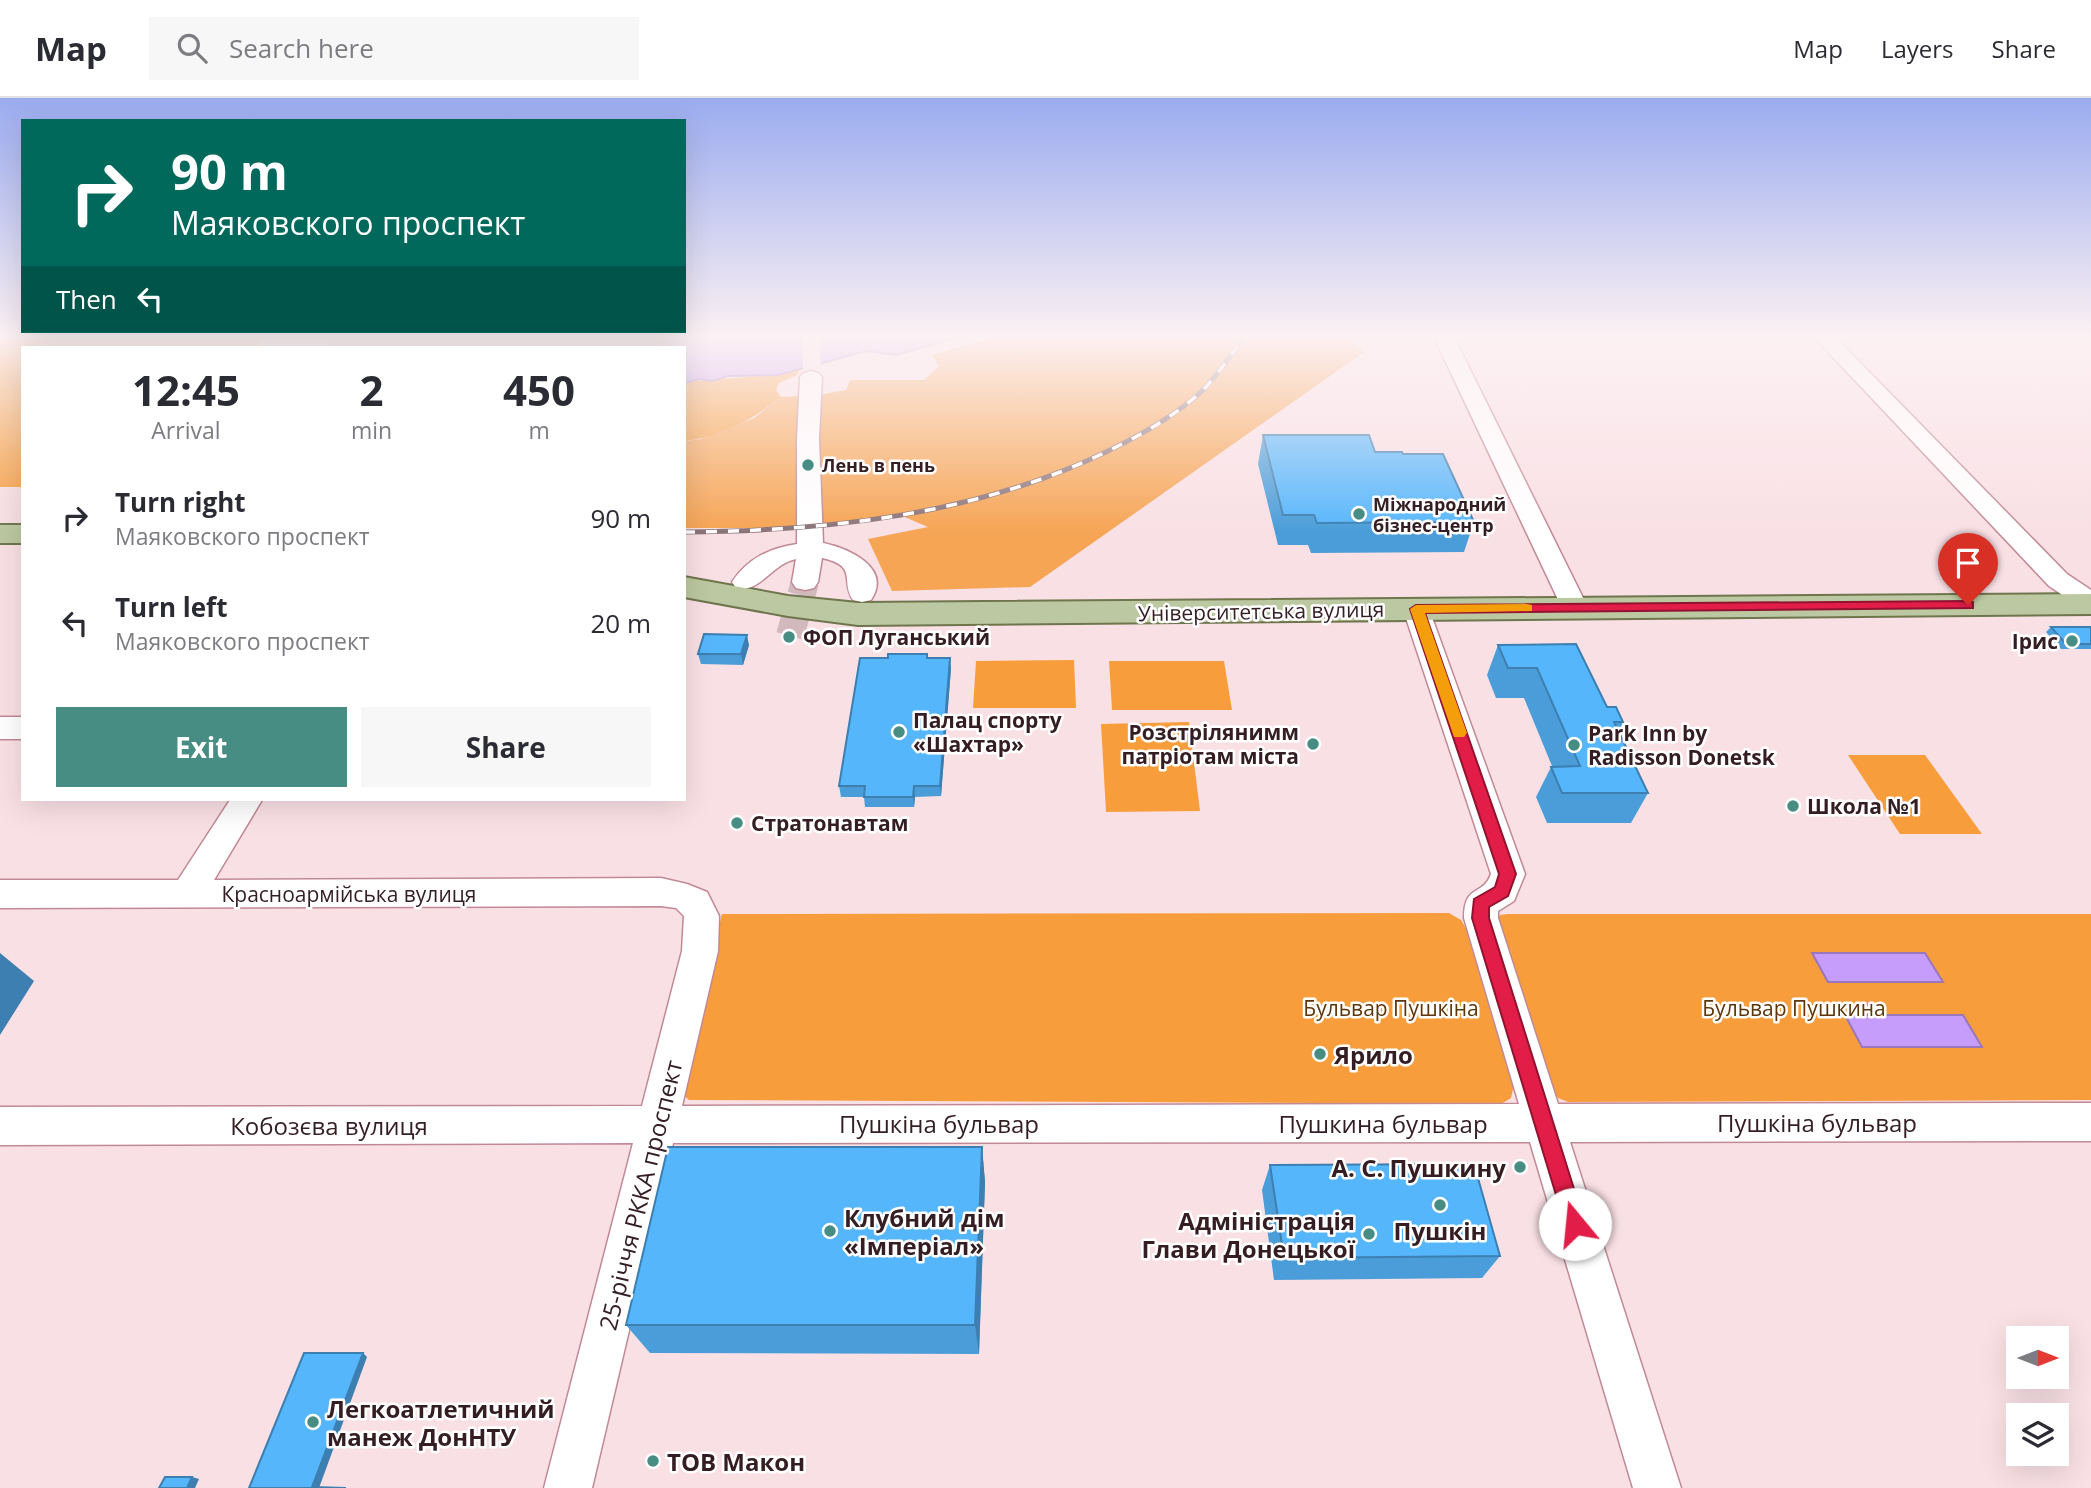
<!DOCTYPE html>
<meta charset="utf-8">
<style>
body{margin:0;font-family:"Open Sans",sans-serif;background:#f7f7f7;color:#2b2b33;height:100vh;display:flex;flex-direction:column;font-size:26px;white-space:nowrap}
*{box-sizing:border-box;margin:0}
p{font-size:23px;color:#7c7c81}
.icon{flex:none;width:38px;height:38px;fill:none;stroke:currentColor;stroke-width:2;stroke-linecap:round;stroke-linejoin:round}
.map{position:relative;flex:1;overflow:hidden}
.sheet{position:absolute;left:21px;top:248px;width:665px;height:455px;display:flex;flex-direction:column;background:#fff;border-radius:0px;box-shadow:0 7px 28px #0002}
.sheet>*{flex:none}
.banner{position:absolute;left:21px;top:21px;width:665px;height:214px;border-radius:0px;box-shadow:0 7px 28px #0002;background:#00695c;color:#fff;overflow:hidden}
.needle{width:46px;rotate:90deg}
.tools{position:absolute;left:2006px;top:1228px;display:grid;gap:14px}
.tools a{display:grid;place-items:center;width:63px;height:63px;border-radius:0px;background:#fff;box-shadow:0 7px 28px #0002;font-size:35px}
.pin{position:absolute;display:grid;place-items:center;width:60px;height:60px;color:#fff;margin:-72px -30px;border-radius:50% 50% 50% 0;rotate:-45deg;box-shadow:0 0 7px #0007}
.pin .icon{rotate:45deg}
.me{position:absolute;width:77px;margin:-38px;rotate:343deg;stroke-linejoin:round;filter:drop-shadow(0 0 5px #0008)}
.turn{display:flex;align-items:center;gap:24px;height:147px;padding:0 35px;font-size:32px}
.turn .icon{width:91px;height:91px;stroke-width:2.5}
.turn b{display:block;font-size:49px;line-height:60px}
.then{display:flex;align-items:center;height:66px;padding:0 35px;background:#0003;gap:14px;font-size:26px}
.eta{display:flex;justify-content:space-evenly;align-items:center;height:119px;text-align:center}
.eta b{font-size:42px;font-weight:700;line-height:49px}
.button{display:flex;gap:14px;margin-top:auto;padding:14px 35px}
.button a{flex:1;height:80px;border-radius:0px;background:#488d83;color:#fff;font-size:28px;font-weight:700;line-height:80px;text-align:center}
.button a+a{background:#f7f7f7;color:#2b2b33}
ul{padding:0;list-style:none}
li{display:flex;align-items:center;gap:21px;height:105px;padding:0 35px}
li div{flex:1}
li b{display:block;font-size:26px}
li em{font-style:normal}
header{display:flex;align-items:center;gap:42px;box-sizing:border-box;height:98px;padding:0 35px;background:#fff;border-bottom:2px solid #e1e1e2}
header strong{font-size:33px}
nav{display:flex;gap:38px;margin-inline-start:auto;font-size:24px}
.search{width:490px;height:63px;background:#f7f7f7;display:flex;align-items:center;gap:18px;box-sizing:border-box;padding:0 24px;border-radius:0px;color:#7c7c81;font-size:26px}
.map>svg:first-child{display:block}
.green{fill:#f79d3c}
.forest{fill:#f6a555}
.water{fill:#c69dfa;stroke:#9a77ba;stroke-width:2}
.pier{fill:#f9e0e5}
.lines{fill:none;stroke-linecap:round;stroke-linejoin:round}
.minor-tunnel{stroke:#d2b9be;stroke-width:28;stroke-dasharray:28 14;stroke-linecap:butt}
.minor-casing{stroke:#c18996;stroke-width:3}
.major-casing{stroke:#6f754c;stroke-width:4}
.minor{fill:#fff;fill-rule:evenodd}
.major{fill:#bcc8a1;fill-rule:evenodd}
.rail-casing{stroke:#8b7479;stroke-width:5}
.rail{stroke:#fff;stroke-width:3.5;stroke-dasharray:11;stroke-linecap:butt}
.wall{fill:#4a9dd9}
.shaded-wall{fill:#3c7fb0}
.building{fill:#56b6fc;stroke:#3c7fb0;stroke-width:2}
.route{fill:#e11d48;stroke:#92132f;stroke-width:2}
.slow{fill:#f59e0b}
.poi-dot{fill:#488d83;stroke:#fff;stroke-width:2.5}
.labels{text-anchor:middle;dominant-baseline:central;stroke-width:5;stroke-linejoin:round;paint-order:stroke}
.far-poi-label{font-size:18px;font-weight:bold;fill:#341e24;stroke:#fff;text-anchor:start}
.street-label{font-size:21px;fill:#341e24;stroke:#fff}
.poi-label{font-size:21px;font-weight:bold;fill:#341e24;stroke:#fff;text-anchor:start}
.park-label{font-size:21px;fill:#5e3609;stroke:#fff}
.near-poi-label{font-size:24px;font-weight:bold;fill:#341e24;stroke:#fff;text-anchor:start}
.near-street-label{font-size:24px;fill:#341e24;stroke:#fff}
</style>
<header>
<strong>Map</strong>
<div class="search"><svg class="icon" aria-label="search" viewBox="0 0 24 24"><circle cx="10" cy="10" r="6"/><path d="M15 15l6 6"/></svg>Search here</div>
<nav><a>Map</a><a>Layers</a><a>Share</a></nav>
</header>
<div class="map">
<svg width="2091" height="1390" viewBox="0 0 2091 1390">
<rect width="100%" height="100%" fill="#f9e0e5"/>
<g class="green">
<path d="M0,239h259l2,11h-238v139h-23z"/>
<path d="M799,271l-2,6 -18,8 -3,7 5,7c-28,22 -60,41 -97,44v-58c38,-6 77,-4 115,-14z"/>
<path d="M1074,562l2,48h-103l3,-47z"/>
<path d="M1109,563h115l8,49h-120z"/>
<path d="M1189,624l11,89 -94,1 -5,-88z"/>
<path d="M1848,657h77l57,79h-82z"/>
<path d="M1449,815l12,7 6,10 47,155 -3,13 -10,6 -812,-4 -8,-7 -1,-6 42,-173z"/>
<path d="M1508,816h583v186l-523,2 -10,-4 -5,-7 -56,-170 3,-6z"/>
</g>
<path class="forest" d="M995,239h350l19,15 -334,235 -138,4 -24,-52 60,-12 -28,-12 -102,13h-114v-87l17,-2 53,-21 27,-21 37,-2 28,-5 4,-10h74l15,-14 -8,-11z"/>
<g class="water">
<path d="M327,239h633l-64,18 -30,-4 -88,24 -50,1 -16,5 -12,-2 -16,4v-35h-355z"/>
<path d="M1812,855h113l18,29h-115z"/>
<path d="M1845,917h118l19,32h-120z"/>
</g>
<path class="pier" d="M802,239h17l2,31 -18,4z"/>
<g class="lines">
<path class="minor-tunnel" d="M790,538l15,-54"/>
<g class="minor-casing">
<g id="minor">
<path d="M1434,239h20l134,271 -3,6 -10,3 -10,-3 -3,-6z"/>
<path d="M1814,239h21l232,237 24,16v20l-9,-2 -33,-22z"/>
<path d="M811,273l7,2 4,4 -3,62 4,104c24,5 70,24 48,57l-9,2 -9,-2c-13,-19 6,-34 -31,-42l-4,24 -4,6 -9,2 -9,-2 -4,-6 4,-23c-25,5 -36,35 -60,29l-4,-6c16,-24 38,-34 65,-38v-105l3,-62 4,-4z"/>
<path d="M1416,502l10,3 3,6 96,265 -11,27 -16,10v7l60,186 533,-1v38l-521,1 111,346h-48l-103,-346 -857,1 -81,345h-48l89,-345 -633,2v-38l642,-1 40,-155 2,-35 -8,-8 -15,-2 -661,2v-28h178l52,-80h32l-48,80 447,-2 26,6 20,8 12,24 -1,35 -36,155 837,-2 -55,-186c0,-35 19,-21 27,-44l-88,-265 3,-6z"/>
<rect x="0" y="619" width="23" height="22"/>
</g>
</g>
<g class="major-casing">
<g id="major">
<rect x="0" y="427" width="23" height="18"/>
<path d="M684,479l104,19 70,7 1233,-9v20l-1233,11 -70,-9 -104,-19z"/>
</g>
</g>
<use href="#minor" class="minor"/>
<use href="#major" class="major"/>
<g class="rail-casing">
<g id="rail">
<path d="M307,239l1,11"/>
<path d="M684,434c144,-1 293,-17 424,-81 33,-16 67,-35 94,-60 16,-16 29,-37 43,-54"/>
</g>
</g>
<use href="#rail" class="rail"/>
</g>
<g class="wall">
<path d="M1263,337l112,17 28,2 71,68 -10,30 -153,1 -3,-8h-30l-20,-81z"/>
<path d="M2051,529h40v22h-30l-15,-17z"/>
<path d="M749,547l-6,20 -42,-1 -3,-10z"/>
<path d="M1498,547l109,62 16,15 -4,9 29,62 -17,30h-84l-11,-26 15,-30 1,-1 -28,-68h-28l-9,-23z"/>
<path d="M928,560l23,10 -10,128 -26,1 -1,10h-49l-1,-10h-23l-2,-11z"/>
<path d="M982,1049l3,35 -6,172 -329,-1 -24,-28z"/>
<path d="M1270,1067l230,91 -18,22 -208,2 -12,-90z"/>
</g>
<g class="shaded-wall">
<path d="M747,537l2,10 -6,20 -2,-11z"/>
<path d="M950,560l1,10 -10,128 -1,-10z"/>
<path d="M914,688l1,11 -1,10 -1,-10z"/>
<path d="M0,855l34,28 -34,54z"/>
<path d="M982,1049l3,35 -6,172 -4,-29z"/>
<path d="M363,1255l4,4 -48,131 -7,-1z"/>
<path d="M192,1379l7,2 -4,9h-8z"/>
</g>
<g class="building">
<path d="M1263,337h106l6,17h27l1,2h40l31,68 -157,1 -3,-8h-31z"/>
<path d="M2051,529h40v17h-25z"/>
<path d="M704,536l43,1 -6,19h-43z"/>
<path d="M1576,546l31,63h9l7,15h-9l34,71h-86l-11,-26 29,-1 -43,-98h-29l-10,-23z"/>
<path d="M888,556h39v4h23l-10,128h-26l-1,11h-49l1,-11h-26l21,-128h28z"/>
<path d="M668,1049h314l-7,178h-349z"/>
<path d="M1474,1066l26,92 -216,2 -14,-93z"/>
<path d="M304,1255h59l-51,134 34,1h-97z"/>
<path d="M165,1379h27l-5,11h-28z"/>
</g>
<linearGradient id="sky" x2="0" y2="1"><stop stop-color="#9aabef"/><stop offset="0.55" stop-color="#fcf1f3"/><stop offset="1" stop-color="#fcf1f3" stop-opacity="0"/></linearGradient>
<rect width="2091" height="434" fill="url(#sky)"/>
<path class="route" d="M1968,503l5,1v6l-548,5 91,261 -8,22 -19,11v11l96,306 -3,7 -7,3 -8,-3 -95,-313 2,-19 21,-12 4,-13 -89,-265 6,-4z"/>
<path class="slow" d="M1527,506l5,1v6l-107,2 42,120 -3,4h-10l-44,-128 6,-4z"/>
<g class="poi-dot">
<circle cx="808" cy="367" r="7"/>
<circle cx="1359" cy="416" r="7"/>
<circle cx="789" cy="539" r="7"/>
<circle cx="2072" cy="543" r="7"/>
<circle cx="899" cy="634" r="7"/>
<circle cx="1313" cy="646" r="7"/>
<circle cx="1574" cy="647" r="7"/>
<circle cx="1793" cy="708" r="7"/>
<circle cx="737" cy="725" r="7"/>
<circle cx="1320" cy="956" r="7"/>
<circle cx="1520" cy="1069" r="7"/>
<circle cx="1440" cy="1107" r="7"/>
<circle cx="830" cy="1133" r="7"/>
<circle cx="1369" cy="1136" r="7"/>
<circle cx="313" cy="1324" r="7"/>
<circle cx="653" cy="1363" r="7"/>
</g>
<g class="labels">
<g class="far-poi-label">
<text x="822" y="367">Лень в пень</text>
<text x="1373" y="406">Міжнародний<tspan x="1373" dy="21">бізнес-центр</tspan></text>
</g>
<g class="street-label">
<text transform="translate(1261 513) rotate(-1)">Університетська вулиця</text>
<text x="349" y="796">Красноармійська вулиця</text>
</g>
<g class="poi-label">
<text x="803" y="539">ФОП Луганський</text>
<text x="2058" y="543" text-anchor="end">Ірис</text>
<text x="913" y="622">Палац спорту<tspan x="913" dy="24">«Шахтар»</tspan></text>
<text x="1299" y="634" text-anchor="end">Розстрілянимм<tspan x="1299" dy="24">патріотам міста</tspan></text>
<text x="1588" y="635">Park Inn by<tspan x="1588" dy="24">Radisson Donetsk</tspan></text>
<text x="1807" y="708">Школа №1</text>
<text x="751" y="725">Стратонавтам</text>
</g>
<g class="park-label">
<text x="1391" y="910">Бульвар Пушкіна</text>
<text x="1794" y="910">Бульвар Пушкина</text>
</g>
<g class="near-poi-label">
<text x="1334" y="956">Ярило</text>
<text x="1506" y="1069" text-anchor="end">А. С. Пушкину</text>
<text x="844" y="1119">Клубний дім<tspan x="844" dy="28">«Імперіал»</tspan></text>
<text x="1355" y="1122" text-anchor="end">Адміністрація<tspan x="1355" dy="28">Глави Донецької</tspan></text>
<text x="1440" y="1132" text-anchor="middle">Пушкін</text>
<text x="327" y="1310">Легкоатлетичний<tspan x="327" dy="28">манеж ДонНТУ</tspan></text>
<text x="667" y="1363">ТОВ Макон</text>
</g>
<g class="near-street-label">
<text x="1817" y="1024">Пушкіна бульвар</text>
<text x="939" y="1025">Пушкіна бульвар</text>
<text x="1383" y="1025">Пушкина бульвар</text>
<text x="329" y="1027">Кобозєва вулиця</text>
<text transform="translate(640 1097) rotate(-76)">25-річчя РККА проспект</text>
</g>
</g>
</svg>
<div class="tools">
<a><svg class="needle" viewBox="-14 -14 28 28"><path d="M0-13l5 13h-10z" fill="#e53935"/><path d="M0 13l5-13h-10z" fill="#7c7c81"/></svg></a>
<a><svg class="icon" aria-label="layers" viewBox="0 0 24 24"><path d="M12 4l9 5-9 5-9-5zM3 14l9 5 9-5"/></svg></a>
</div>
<div class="pin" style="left:1968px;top:507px;background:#d93025"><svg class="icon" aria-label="arrive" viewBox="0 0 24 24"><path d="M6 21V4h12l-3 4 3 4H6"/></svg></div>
<svg class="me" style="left:1575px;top:1126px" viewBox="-20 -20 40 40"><circle r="19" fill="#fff"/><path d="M0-13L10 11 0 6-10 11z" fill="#e11d48"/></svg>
<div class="banner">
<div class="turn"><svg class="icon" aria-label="right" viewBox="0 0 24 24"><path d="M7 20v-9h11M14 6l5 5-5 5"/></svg><div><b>90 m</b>Маяковского проспект</div></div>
<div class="then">Then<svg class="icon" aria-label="left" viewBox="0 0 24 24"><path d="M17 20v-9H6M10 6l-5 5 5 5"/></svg></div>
</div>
<section class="sheet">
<div class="eta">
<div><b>12:45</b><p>Arrival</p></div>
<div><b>2</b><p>min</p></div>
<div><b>450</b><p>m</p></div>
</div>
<ul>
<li><svg class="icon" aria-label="right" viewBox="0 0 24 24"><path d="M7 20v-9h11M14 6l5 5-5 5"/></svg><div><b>Turn right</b><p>Маяковского проспект</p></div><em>90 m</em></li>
<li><svg class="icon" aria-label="left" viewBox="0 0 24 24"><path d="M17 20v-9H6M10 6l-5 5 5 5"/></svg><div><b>Turn left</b><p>Маяковского проспект</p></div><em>20 m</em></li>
</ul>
<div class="button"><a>Exit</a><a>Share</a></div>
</section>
</div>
